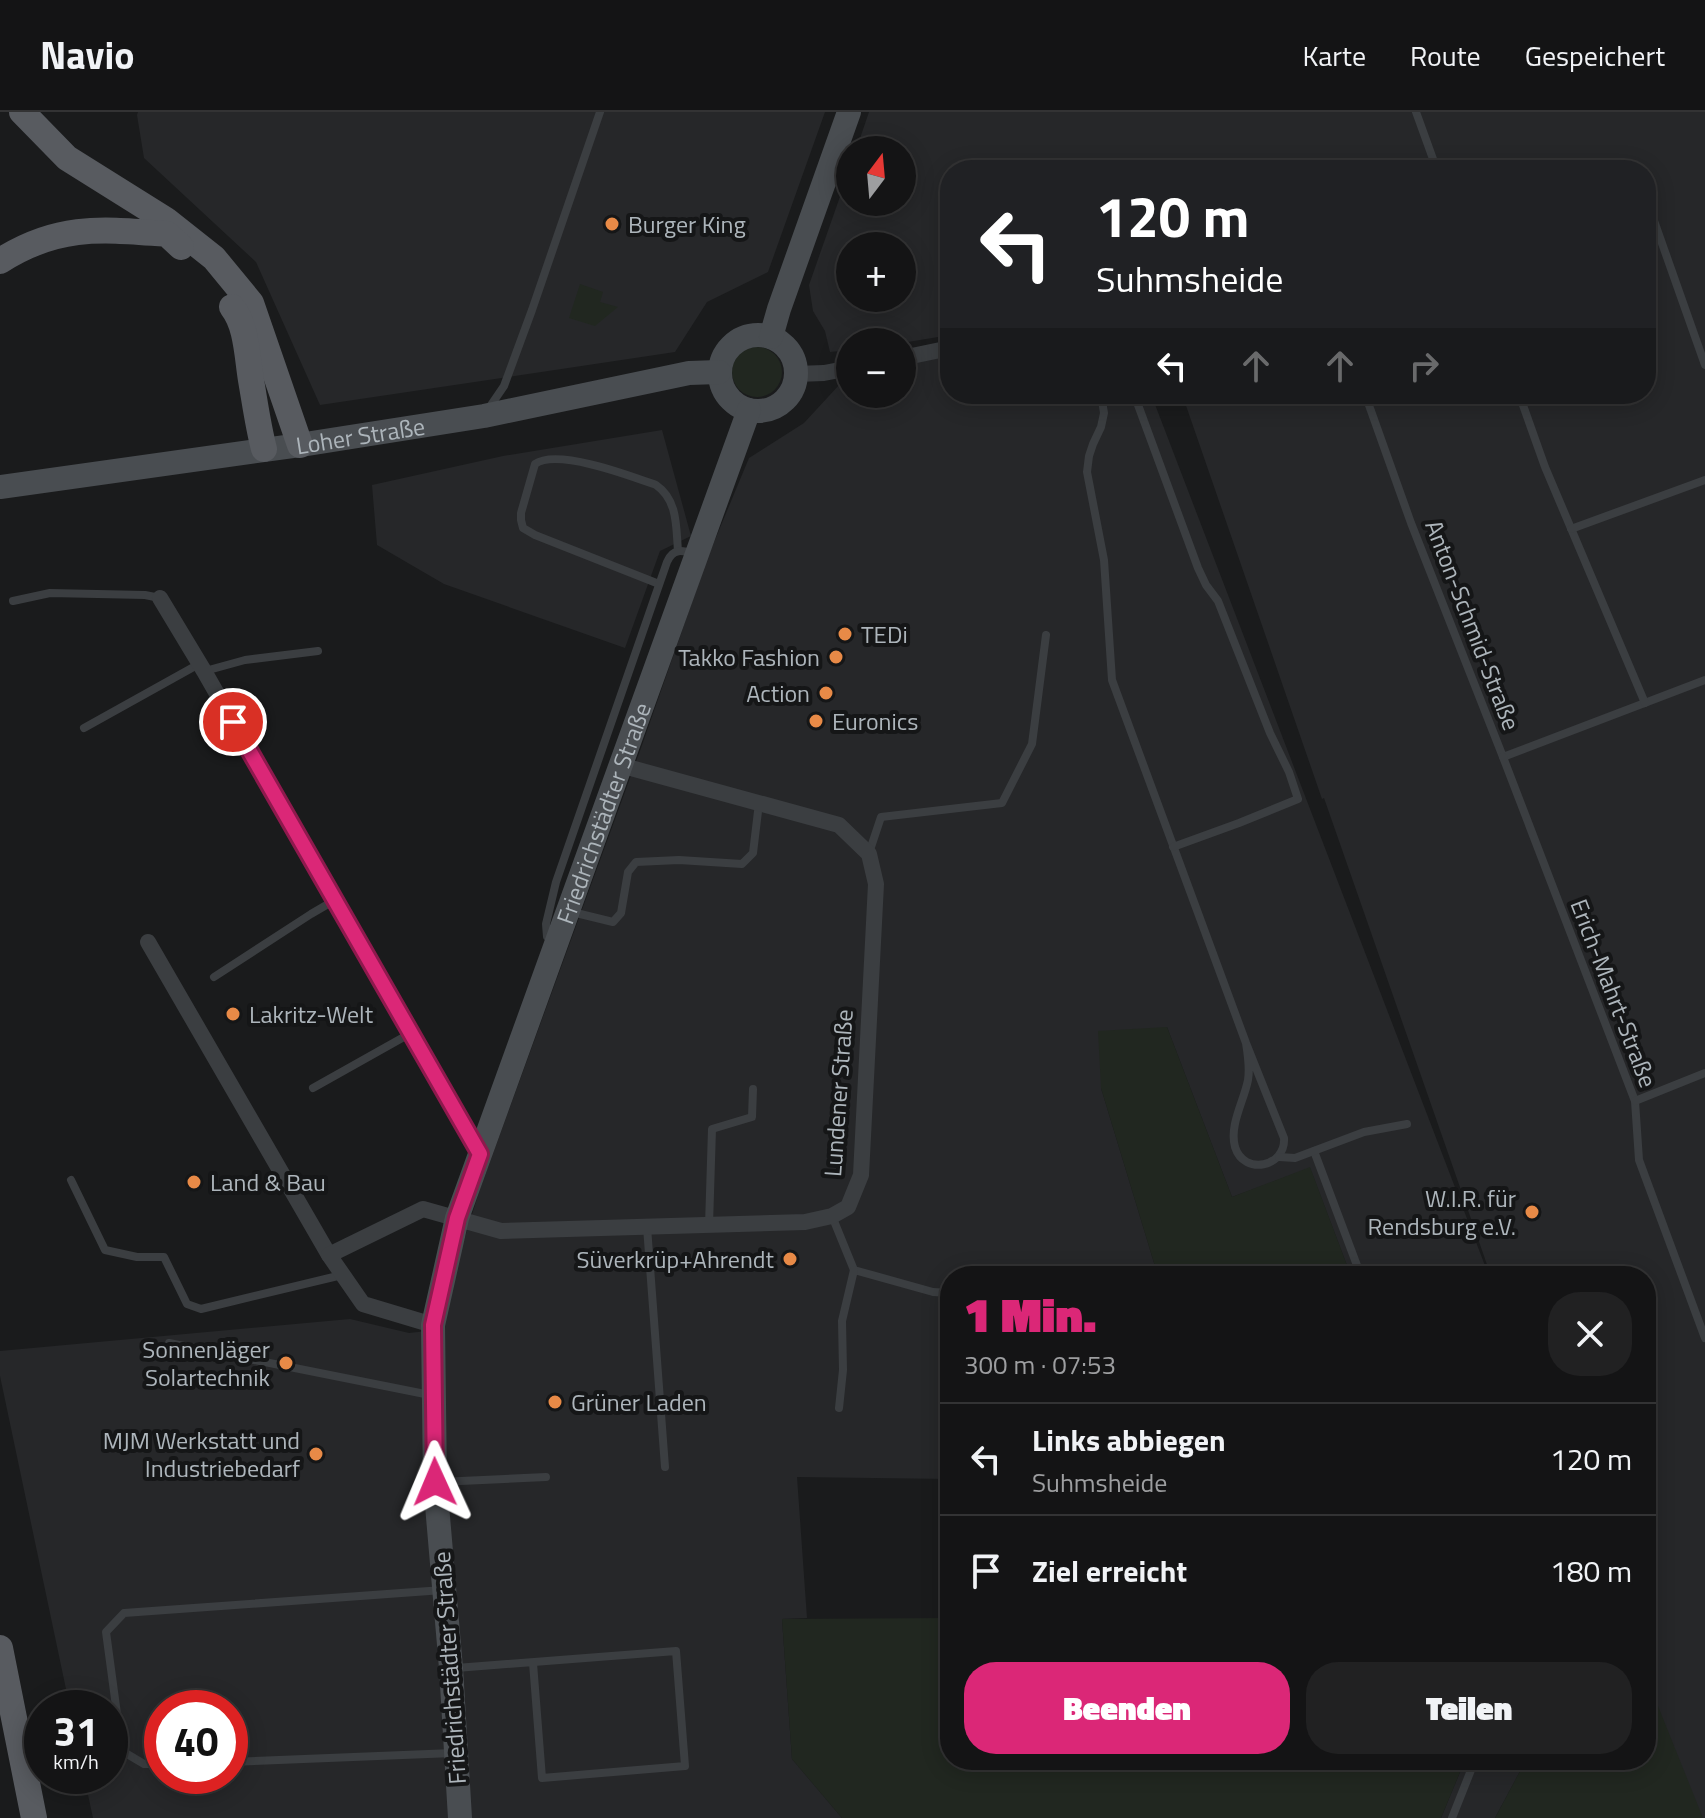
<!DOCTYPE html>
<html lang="de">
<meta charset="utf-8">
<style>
body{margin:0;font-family:"Titillium Web",sans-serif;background:#212122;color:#f1f3f6;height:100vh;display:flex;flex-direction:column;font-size:30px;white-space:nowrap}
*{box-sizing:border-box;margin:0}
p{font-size:26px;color:#9d9ea0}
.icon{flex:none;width:44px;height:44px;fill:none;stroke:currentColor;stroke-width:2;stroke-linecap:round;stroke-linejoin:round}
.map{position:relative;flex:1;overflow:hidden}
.drawer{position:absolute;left:940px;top:1154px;width:716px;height:504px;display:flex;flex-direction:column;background:#141415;border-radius:32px;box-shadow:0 4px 20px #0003,0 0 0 2px #333334}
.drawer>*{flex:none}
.top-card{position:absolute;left:940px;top:48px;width:716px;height:244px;border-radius:32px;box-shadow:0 4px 20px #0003,0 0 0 2px #333334;background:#202124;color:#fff;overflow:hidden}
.needle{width:52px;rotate:16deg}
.fabs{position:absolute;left:836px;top:24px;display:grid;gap:16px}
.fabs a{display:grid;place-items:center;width:80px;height:80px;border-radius:50%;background:#141415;box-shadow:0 4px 20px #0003,0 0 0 2px #333334;font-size:40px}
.speed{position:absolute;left:24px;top:1578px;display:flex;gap:16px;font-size:40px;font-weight:700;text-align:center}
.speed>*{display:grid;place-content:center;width:104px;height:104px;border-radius:50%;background:#141415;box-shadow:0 4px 20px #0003,0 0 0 2px #333334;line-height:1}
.speed small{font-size:20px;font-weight:400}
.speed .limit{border:12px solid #d22;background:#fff;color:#111}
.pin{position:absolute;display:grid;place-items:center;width:68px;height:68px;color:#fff;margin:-34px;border:4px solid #fff;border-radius:50%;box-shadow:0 2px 8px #0007}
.me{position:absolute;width:88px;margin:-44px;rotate:359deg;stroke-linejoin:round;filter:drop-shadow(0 0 6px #0008)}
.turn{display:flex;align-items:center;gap:28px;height:168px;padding:0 24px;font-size:36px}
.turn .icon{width:104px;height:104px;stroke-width:2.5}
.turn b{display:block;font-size:56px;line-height:68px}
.lanes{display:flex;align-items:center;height:76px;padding:0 24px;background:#0003;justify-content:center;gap:40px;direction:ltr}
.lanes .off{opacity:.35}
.round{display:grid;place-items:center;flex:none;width:84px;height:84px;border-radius:32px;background:#212122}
.headline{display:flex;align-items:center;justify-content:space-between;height:136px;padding:0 24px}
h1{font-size:48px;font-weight:800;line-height:60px;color:#db2777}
.action{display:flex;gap:16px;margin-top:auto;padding:16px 24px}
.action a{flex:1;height:92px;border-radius:32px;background:#db2777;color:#fff;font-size:32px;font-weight:800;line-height:92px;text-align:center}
.action a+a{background:#212122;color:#f1f3f6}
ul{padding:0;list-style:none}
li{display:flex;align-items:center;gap:24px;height:112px;padding:0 24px;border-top:2px solid #333334}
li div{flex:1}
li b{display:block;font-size:30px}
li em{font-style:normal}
header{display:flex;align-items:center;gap:48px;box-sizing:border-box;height:112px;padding:0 40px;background:#141415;border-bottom:2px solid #333334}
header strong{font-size:38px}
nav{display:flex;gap:44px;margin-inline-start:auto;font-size:28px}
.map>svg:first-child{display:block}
.built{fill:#262729;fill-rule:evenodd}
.green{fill:#212720}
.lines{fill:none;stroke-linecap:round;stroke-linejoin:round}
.lane{stroke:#3b3e41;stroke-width:8}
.street{stroke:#3b3e41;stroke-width:16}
.secondary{stroke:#494d51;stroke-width:24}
.primary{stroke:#585b60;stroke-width:26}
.route-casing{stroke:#8e194d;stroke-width:20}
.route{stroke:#db2777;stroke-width:14}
.poi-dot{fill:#e88a47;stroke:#151617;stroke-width:3}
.labels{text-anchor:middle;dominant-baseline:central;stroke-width:8;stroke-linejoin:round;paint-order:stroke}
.poi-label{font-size:24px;fill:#adb5bb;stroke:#151617;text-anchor:start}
.street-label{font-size:24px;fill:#adb5bb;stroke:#151617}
</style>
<header>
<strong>Navio</strong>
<nav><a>Karte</a><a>Route</a><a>Gespeichert</a></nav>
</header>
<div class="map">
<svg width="1705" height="1706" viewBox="0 0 1705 1706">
<rect width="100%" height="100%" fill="#1a1b1c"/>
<g class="built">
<path d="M138,0h687l-57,160 -61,30 -32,50 -355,53 -64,-143 -112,-104 -7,-43z"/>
<path d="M869,0h836v1706h-4l-55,-140v-402h-155l-167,-478 -2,1 -140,-405h464v-224h-696v165l-48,8 -52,-1v8l-20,2 -5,-21 -12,-20 -4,-26 41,-117v34h52v-52h-46zM850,134h52v52h-52z"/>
<path d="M950,243v39h201l338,882h-138l-41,-108 -78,29 -65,-170 -66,61 57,188h-208v203l-153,-2 10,141 -25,1 10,140 50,59h-749l-9,-42h26v-68h-40l-70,-332v-25l350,-32 59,14 35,-4 12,-63 23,-74 162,-444 66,-189 42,-101 55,-35 36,-39 10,-3v13h52v-30zM162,1596h68v68h-68z"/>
<path d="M662,318l29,106 -31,15 -35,97 -181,-64 -67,-39 -5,-60 131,-29z"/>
<path d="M1465,1648h61l-31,58h-54z"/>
</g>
<g class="green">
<path d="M580,172l23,8 -3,10 18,5 -23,19 -26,-8z"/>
<circle cx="757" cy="260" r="25"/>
<path d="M1167,915l65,170 78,-30 41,109h-193l-57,-188 -3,-57z"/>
<path d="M950,1506v142h515l-24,58h-599l-50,-59 -10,-140z"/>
<path d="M1646,1564l57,142h-208l31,-58h120z"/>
</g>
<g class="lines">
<g class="lane">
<path d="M1416,0l21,58"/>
<path d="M1634,53l2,5"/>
<path d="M1646,86l59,167"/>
<path d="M1101,282l3,19 -3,14 -8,17 -4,12 -2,16 17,88 8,120 134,363 38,95c2,29 -40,38 -49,9 -6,-22 9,-46 13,-67 2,-13 0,-25 -2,-37"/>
<path d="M1134,282l64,174 8,17 12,16 52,132 19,39 9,27 -59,24 -66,24"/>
<path d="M1365,282l46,129 92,234 202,-77"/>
<path d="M1519,282l26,73 100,236"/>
<path d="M489,296l15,-22 28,-76 68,-198"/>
<path d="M1571,417l134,-49"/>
<path d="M659,472l-124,-49 -12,-7 -2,-8v-7l14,-49c22,-16 96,12 121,21 22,15 20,42 22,66"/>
<path d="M13,489l37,-8 95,2 15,3"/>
<path d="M205,559l40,-11 73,-9"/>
<path d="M84,616l115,-64"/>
<path d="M1503,645l132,344 4,59 66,178"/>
<path d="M869,741l12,-36 121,-14 30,-59 14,-109"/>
<path d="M572,800l41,10 8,-9 7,-41 8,-10 43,-2 63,4 11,-11 6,-50"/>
<path d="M552,827l-5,-2 -1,-13 10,-42 111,-320c6,-14 15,-12 28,-8"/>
<path d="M214,865l97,-63 24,-14"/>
<path d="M313,976l98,-55"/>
<path d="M1635,989l70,-28"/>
<path d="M1314,1039l47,125"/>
<path d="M1279,1045l16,1 69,-26 43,-8"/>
<path d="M71,1068l34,70 32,7h27l23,47 14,5 141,-34"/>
<path d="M832,1104l22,54 79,22 17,1"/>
<path d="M709,1113l3,-96 40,-12 1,-28"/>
<path d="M647,1115l18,240"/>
<path d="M169,1231l261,52"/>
<path d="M839,1296l4,-38 -1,-49 12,-51"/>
<path d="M439,1370l107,-5"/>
<path d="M456,1556l220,-17 9,115 -143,12 -9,-115"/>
<path d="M230,1650l223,-9"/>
<path d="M162,1652h-18l-22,-13 -16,-119 18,-19 319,-23"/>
<path d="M1452,1706l23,-58"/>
</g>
<g class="street">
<path d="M902,246l48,-10"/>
<path d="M796,262l28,-1 26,-5"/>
<path d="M160,486l44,73 276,483"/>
<path d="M148,830l181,313"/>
<path d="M433,1213l-70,-21 -34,-49 94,-46 78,22 304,-9 27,-6 16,-9 13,-32 15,-291 -7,-30 -30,-29 -219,-60"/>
</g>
<g class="secondary">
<circle cx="758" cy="261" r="38"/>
<path d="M771,225l8,-28 70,-197"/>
<path id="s1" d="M0,375l300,-42 184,-29 205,-43 30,-1"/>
<path id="s2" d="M460,1706l-9,-150 -16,-186 -2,-157 24,-107 292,-808"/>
</g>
<g class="primary">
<path d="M22,0l45,46 99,62 48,38 37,45 49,142"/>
<path d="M0,149c58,-37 101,-32 167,-27l14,13"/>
<path d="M232,195c15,19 15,49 19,73 4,23 7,46 13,69"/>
<path d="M0,1536l34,170"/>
</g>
</g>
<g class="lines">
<g class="route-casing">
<path id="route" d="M233,610l247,432 -23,64 -24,107 2,157"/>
</g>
<use href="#route" class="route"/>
</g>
<g class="poi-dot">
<circle cx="612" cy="112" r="8"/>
<circle cx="845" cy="522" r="8"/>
<circle cx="836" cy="545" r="8"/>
<circle cx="826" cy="581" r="8"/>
<circle cx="816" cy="609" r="8"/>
<circle cx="233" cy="902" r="8"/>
<circle cx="194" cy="1070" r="8"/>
<circle cx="1532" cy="1100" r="8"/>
<circle cx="790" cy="1147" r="8"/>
<circle cx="286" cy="1251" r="8"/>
<circle cx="555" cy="1290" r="8"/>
<circle cx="316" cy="1342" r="8"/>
</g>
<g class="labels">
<g class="poi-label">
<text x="628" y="112">Burger King</text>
<text x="861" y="522">TEDi</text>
<text x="820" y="545" text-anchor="end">Takko Fashion</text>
<text x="810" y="581" text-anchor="end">Action</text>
<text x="832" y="609">Euronics</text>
<text x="249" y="902">Lakritz-Welt</text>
<text x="210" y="1070">Land &amp; Bau</text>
<text x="1516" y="1086" text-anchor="end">W.I.R. für<tspan x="1516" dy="28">Rendsburg e.V.</tspan></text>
<text x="774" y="1147" text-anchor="end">Süverkrüp+Ahrendt</text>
<text x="270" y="1237" text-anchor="end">SonnenJäger<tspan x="270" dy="28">Solartechnik</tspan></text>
<text x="571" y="1290">Grüner Laden</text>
<text x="300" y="1328" text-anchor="end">MJM Werkstatt und<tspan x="300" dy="28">Industriebedarf</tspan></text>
</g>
<g class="street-label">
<text stroke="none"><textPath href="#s1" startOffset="364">Loher Straße</textPath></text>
<text transform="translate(1473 513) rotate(69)">Anton-Schmid-Straße</text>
<text stroke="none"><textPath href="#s2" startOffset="1034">Friedrichstädter Straße</textPath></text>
<text transform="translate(1614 881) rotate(69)">Erich-Mahrt-Straße</text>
<text transform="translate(838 981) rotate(-86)">Lundener Straße</text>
<text transform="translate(449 1556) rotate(-94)">Friedrichstädter Straße</text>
</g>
</g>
</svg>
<div class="fabs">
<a><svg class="needle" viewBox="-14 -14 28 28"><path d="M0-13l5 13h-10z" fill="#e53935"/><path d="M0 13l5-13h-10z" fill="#9d9ea0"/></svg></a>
<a>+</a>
<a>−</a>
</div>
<div class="speed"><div>31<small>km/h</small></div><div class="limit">40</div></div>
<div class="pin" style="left:233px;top:610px;background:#d93025"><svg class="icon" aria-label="arrive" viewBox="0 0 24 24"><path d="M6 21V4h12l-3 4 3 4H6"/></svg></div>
<svg class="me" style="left:435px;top:1370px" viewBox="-20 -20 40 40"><path d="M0-17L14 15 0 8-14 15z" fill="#db2777" stroke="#fff" stroke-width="4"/></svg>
<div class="top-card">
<div class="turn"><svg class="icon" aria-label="left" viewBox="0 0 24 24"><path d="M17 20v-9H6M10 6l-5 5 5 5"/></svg><div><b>120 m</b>Suhmsheide</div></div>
<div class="lanes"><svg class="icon" aria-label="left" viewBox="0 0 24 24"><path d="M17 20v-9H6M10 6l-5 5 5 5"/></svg><svg class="icon off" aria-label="ahead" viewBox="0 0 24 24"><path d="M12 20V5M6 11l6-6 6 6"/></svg><svg class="icon off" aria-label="ahead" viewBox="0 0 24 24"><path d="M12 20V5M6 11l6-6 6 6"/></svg><svg class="icon off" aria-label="right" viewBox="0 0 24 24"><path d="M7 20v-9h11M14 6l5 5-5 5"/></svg></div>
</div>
<section class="drawer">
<div class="headline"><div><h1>1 Min.</h1><p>300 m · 07:53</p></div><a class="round"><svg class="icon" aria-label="close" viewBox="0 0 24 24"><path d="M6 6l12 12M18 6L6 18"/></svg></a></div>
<ul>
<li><svg class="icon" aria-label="left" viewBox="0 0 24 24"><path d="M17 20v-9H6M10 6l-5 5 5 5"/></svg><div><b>Links abbiegen</b><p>Suhmsheide</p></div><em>120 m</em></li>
<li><svg class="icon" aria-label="arrive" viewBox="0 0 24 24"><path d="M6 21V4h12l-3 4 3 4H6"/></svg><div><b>Ziel erreicht</b></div><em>180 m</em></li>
</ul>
<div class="action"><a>Beenden</a><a>Teilen</a></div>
</section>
</div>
